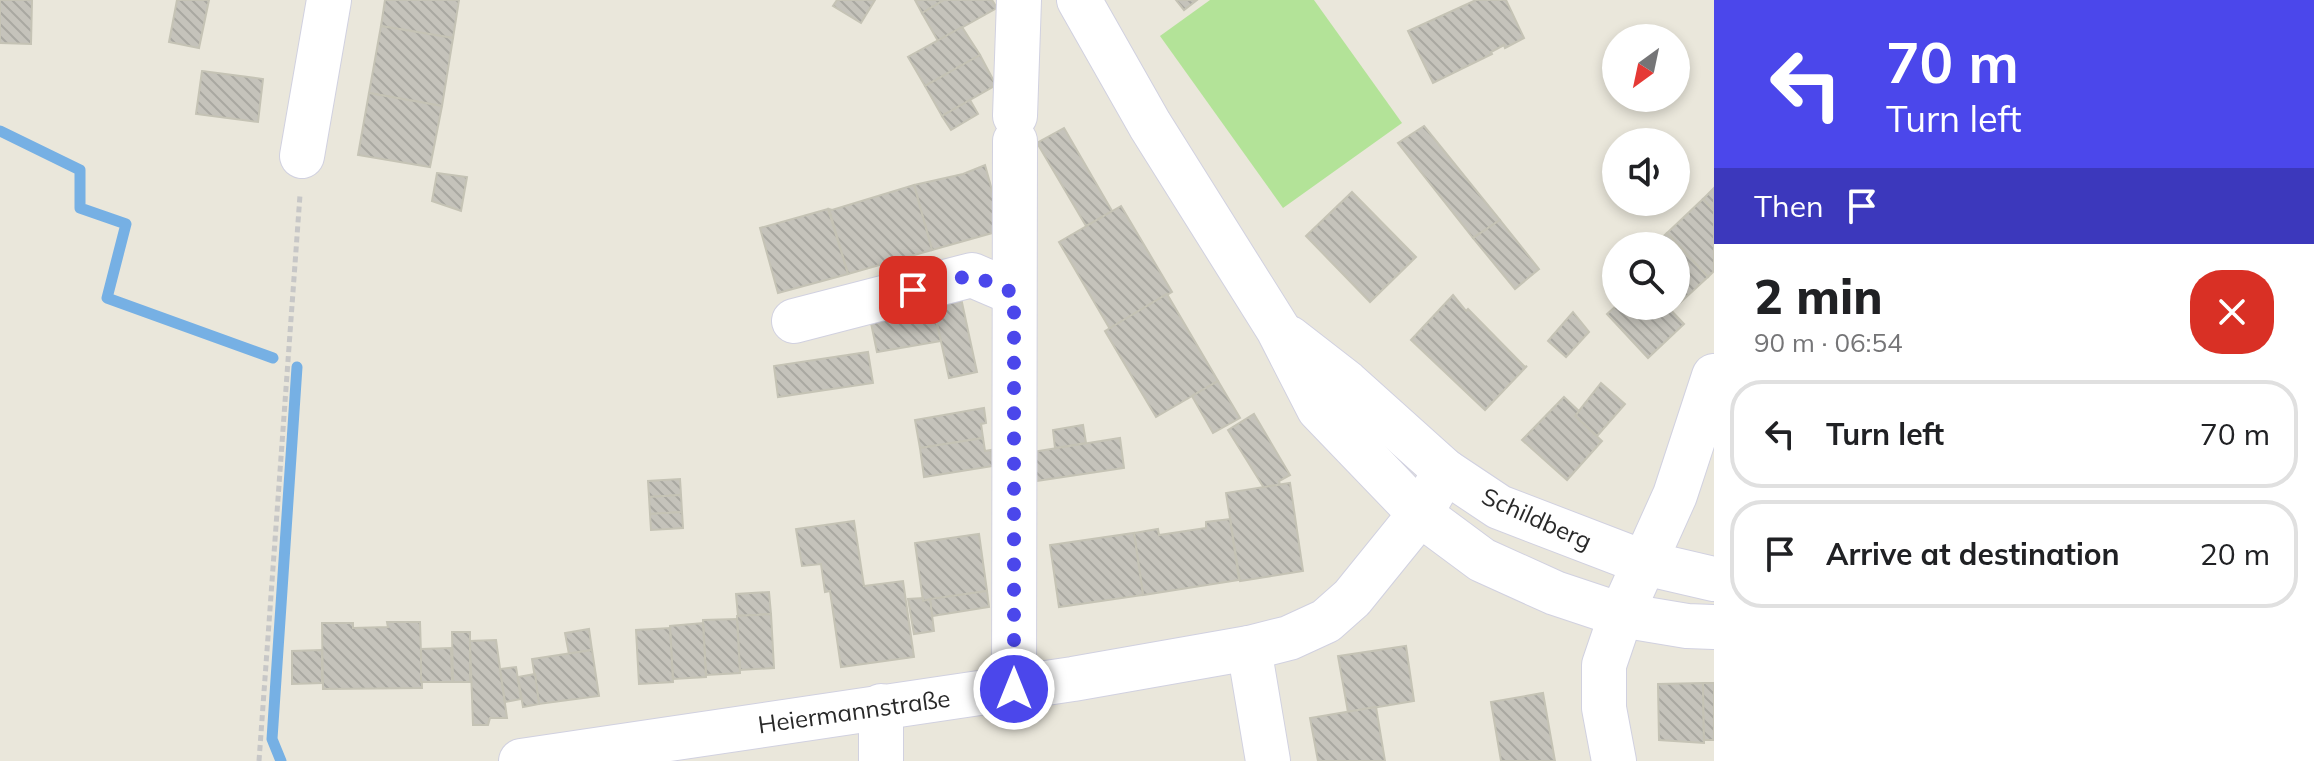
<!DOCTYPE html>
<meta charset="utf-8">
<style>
body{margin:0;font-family:Mulish,sans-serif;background:#f6f6f6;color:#202124;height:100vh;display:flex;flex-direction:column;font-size:30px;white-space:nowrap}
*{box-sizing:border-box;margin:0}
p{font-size:26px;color:#757577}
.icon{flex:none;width:44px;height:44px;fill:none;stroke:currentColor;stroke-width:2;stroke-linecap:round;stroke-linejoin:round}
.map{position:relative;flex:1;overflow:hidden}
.sheet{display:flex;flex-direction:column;background:#fff;width:600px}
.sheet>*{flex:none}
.hud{background:#4b47eb;color:#fff;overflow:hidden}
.needle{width:52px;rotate:213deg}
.controls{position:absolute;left:1602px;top:24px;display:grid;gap:16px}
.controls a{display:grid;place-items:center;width:88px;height:88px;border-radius:50%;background:#fff;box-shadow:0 4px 12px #0003;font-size:40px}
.pin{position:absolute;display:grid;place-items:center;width:68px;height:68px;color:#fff;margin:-34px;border-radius:16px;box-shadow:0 4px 12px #0006}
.me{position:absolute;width:88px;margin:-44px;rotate:0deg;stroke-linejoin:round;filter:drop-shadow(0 0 6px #0008)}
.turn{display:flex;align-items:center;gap:28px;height:168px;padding:0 40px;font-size:36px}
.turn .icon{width:104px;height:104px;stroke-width:2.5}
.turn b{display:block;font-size:56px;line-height:68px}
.then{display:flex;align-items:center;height:76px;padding:0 40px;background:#0003;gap:16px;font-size:30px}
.round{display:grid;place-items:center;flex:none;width:84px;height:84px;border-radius:32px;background:#f6f6f6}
.overview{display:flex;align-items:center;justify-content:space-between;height:136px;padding:0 40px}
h1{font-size:48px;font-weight:800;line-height:60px}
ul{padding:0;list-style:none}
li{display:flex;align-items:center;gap:24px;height:108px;margin:0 16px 12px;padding:0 24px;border:4px solid #e0e0e0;border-radius:32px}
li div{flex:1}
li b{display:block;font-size:30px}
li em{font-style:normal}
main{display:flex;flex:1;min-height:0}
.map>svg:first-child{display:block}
.pitch{fill:#b3e398}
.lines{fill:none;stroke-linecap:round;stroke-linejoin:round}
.stream{stroke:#76b0e4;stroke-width:11}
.building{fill:url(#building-back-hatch);stroke:#c5c3b5;stroke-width:2}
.minor-casing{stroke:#d1d1e0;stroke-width:46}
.path{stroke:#c7c7c7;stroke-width:5;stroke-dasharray:6 4;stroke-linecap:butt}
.minor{stroke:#fff;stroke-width:44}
.route{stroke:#4b47eb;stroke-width:14;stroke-dasharray:0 25.2}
.labels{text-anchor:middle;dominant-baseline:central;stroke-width:8;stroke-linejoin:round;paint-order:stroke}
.street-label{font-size:24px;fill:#292929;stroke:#fff}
</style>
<main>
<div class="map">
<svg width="1714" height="761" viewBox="0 0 1714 761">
<defs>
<pattern id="building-back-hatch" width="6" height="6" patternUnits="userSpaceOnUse" patternTransform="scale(2)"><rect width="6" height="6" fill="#c5c3bb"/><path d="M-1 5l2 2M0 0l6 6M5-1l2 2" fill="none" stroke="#a9a8a1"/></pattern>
</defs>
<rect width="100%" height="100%" fill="#eae7db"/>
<path class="pitch" d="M1210,0h104l88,123 -119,85 -123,-172z"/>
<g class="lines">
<g class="stream">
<path d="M0,131l80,39v38l46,16 -19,74 166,60"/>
<path d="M281,761l-9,-22 25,-372"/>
</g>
</g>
<g class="building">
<path d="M0,0h32l-1,44 -31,-1z"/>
<path d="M177,0h32l-10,48 -30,-6z"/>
<path d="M385,0h74l-6,38 -72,-12z"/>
<path d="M837,0h38l-14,23 -28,-17z"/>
<path d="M915,0h29l-22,13z"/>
<path d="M944,0h48l5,8 -59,33 -16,-28z"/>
<path d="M1176,0h21l-13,10z"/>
<path d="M1476,0h30l18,38 -19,10 -1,-3 -13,7 1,2 -59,29 -25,-52z"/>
<path d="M381,26l72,12 -11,68 -73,-13z"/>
<path d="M962,27l18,28 -55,31 -17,-29z"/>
<path d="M980,55l16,30 -54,31 -17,-30z"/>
<path d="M202,71l61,8 -5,43 -62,-8z"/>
<path d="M369,93l73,13 -12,61 -72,-12z"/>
<path d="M970,100l8,14 -27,16 -9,-14z"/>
<path d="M1424,126l76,94 -27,18 -75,-95z"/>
<path d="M1064,128l48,83 -26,15 -49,-83z"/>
<path d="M985,165l18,65 -71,20 -18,-65 49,-11z"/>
<path d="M437,173l30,4 -6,34 -29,-10z"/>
<path d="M914,185l18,65 -84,24 -19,-65 3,1z"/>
<path d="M1714,188v23l-11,-12z"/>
<path d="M1352,192l64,65 -46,45 -64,-66z"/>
<path d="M1703,199l11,12v60l-6,6 -41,-44z"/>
<path d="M1121,206l51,86 -62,37 -51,-87z"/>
<path d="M828,209l20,65 -70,19 -18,-65z"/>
<path d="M1500,220l39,49 -24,20 -42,-51z"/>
<path d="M1667,233l41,44 -36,33 -4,-4h8v-60h-23z"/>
<path d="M1167,294l51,87 -62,36 -51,-86z"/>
<path d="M1453,295l13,16 2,-2 57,58 2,-1 -42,44 -74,-70z"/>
<path d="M961,298l16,74 -28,6 -16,-73z"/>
<path d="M1616,306h51l17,18 -36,34 -41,-44z"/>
<path d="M933,309l8,32 -64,11 -6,-29z"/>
<path d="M1573,312l16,20 -23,25 -18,-16z"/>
<path d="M868,352l5,31 -95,14 -4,-31z"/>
<path d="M1218,381l22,37 -27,15 -21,-37z"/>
<path d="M1601,383l24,21 -28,32 -22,-20z"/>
<path d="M1564,397l15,14 -4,5 27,25 -35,39 -45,-40z"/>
<path d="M984,408l2,15 -5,1 2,14 -63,10 -5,-28z"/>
<path d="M1254,414l36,61 -11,6 1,4 -16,3 -36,-58z"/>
<path d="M1083,425l3,18 -31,5 -2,-18z"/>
<path d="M983,438l2,13 6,-1 2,16 -69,11 -4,-29z"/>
<path d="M1120,438l4,30 -88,13 -4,-29z"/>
<path d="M680,479l1,16 -32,2 -1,-16z"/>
<path d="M1290,483l13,88 -63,10 -14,-88z"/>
<path d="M681,495l1,17 -32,2 -1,-17z"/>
<path d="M682,512l1,16 -32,2 -1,-16z"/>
<path d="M1230,519l9,61 -96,15 -9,-62 24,-4 1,6 47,-7v-6z"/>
<path d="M854,521l10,65 39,-5 11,76 -73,10 -11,-76 -5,1 -4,-28 -19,2 -6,-37z"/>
<path d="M1134,533l9,62 -84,12 -9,-62z"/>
<path d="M979,534l8,57 -64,10 -8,-58z"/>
<path d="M987,591l2,16 -57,9 -2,-17z"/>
<path d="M769,592l2,22 -33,2 -2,-22z"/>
<path d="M923,598v3l7,-2 4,32 -20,3 -6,-35z"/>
<path d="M771,614l3,54 -34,2 -3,-54z"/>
<path d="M737,619l3,54 -34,2 -3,-55z"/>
<path d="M387,622h33l2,66 -99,1 -1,-66h31v5l35,-1z"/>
<path d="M703,623l3,54 -33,2 -3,-53z"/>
<path d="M670,628l3,54 -34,2 -3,-54z"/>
<path d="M589,629l3,21 -23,4 -4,-21z"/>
<path d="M452,632h18v50h-17z"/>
<path d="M496,640l11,78h-17l-2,7h-15l-3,-84z"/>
<path d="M1406,646l8,55 -66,11 -10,-56z"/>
<path d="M451,648l1,34h-31v-33z"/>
<path d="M322,650v33l-30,1v-33z"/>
<path d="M592,650l7,46 -60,8 -7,-45z"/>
<path d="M516,667l5,32 -16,3 -5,-33z"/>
<path d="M535,674l4,30 -16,3 -5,-30z"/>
<path d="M1703,683l1,60 -45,-3 -1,-56z"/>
<path d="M1703,683h11v57h-10z"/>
<path d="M1543,693l12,68h-54l-10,-59z"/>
<path d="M1376,707l9,54h-67l-8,-43z"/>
</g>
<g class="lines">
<g class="minor-casing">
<g id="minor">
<path d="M1079,0l71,125 128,204 41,80 101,105 62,46 73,33 66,22 66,11 27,1"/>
<path d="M1015,116l4,-116"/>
<path d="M302,156l27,-156"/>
<path d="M794,321l178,-46 42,18"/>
<path d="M1289,338l58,45 98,88 54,36 146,56 69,16"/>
<path d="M1249,648l19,113"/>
<path d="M1014,689l1,-548"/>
<path d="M521,761l552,-82 176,-31 40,-10 37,-17 26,-23 68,-84 25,-43"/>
<path d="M881,761v-55"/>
<path d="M1614,761l-10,-53v-43l17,-50 54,-120 39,-119"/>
</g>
</g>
<path class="path" d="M259,761l41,-566"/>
<use href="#minor" class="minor"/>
</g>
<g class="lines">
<path class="route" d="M913,290l59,-15 42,18v396"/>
</g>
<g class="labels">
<g class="street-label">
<text transform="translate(1537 518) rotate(24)">Schildberg</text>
<text transform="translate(854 711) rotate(-8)">Heiermannstraße</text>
</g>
</g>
</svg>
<div class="controls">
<a><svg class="needle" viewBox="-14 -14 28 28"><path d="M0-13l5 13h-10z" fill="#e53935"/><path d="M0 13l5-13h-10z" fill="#757577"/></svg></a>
<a><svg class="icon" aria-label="sound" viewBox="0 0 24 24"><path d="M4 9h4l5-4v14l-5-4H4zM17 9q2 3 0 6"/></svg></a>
<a><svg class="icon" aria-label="search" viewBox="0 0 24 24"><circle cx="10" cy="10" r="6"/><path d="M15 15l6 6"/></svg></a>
</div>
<div class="pin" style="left:913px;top:290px;background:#d93025"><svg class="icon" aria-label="arrive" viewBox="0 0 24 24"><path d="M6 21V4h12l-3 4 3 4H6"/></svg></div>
<svg class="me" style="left:1014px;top:689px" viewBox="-20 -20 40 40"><circle r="17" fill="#4b47eb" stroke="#fff" stroke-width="3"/><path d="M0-11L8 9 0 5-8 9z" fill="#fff"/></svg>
</div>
<section class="sheet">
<div class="hud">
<div class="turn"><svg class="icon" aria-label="left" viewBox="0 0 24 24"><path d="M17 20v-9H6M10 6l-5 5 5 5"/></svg><div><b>70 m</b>Turn left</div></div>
<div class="then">Then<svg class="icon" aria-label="arrive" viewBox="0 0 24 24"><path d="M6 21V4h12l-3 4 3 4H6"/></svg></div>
</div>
<div class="overview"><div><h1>2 min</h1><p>90 m · 06:54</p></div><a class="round" style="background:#d93025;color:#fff"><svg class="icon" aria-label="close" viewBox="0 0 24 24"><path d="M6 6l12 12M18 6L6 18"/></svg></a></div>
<ul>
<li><svg class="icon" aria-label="left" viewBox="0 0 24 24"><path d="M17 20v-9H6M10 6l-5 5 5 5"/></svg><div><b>Turn left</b></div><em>70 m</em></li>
<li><svg class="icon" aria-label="arrive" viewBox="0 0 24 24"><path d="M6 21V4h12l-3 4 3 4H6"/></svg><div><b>Arrive at destination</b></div><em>20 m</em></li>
</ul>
</section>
</main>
